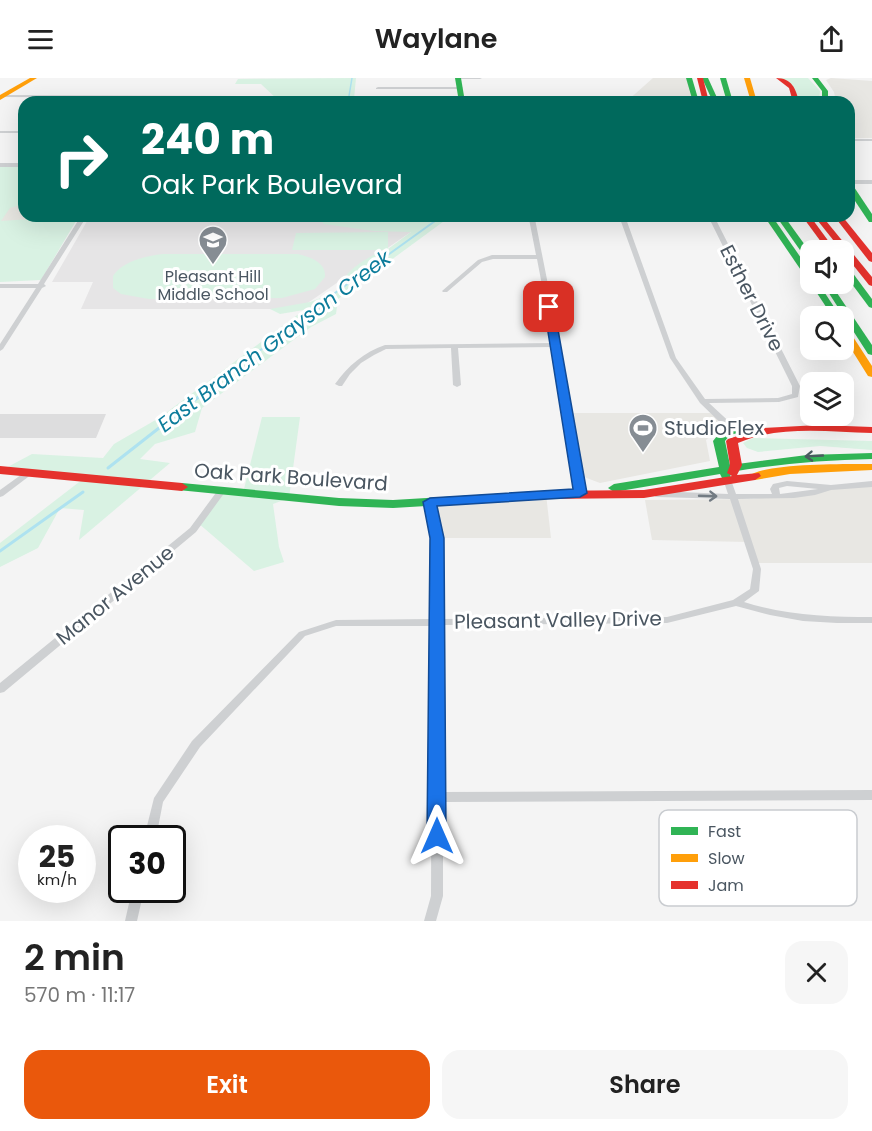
<!DOCTYPE html>
<meta charset="utf-8">
<style>
body{margin:0;font-family:Poppins,sans-serif;background:#f6f6f6;color:#222;height:100vh;display:flex;flex-direction:column;font-size:22px;white-space:nowrap}
*{box-sizing:border-box;margin:0}
p{font-size:20px;color:#767676}
.icon{flex:none;width:33px;height:33px;fill:none;stroke:currentColor;stroke-width:2;stroke-linecap:round;stroke-linejoin:round}
.map{position:relative;height:843px;overflow:hidden}
.sheet{display:flex;flex-direction:column;background:#fff;flex:1}
.sheet>*{flex:none}
.banner{position:absolute;left:18px;top:18px;width:837px;height:126px;border-radius:18px;box-shadow:0 6px 24px #0002;background:#00695c;color:#fff;overflow:hidden}
.buttons{position:absolute;left:800px;top:162px;display:grid;gap:12px}
.buttons a{display:grid;place-items:center;width:54px;height:54px;border-radius:12px;background:#fff;box-shadow:0 6px 24px #0002;font-size:30px}
.speed{position:absolute;left:18px;top:747px;display:flex;gap:12px;font-size:30px;font-weight:700;text-align:center}
.speed>*{display:grid;place-content:center;width:78px;height:78px;border-radius:50%;background:#fff;box-shadow:0 6px 24px #0002;line-height:1}
.speed small{font-size:15px;font-weight:400}
.speed .limit{border:3px solid #111;border-radius:9px;background:#fff;color:#111}
.pin{position:absolute;display:grid;place-items:center;width:51px;height:51px;color:#fff;margin:-26px;border-radius:12px;box-shadow:0 3px 9px #0006}
.me{position:absolute;width:66px;margin:-33px;rotate:0deg;stroke-linejoin:round;filter:drop-shadow(0 0 4px #0008)}
.turn{display:flex;align-items:center;gap:21px;height:126px;padding:0 24px;font-size:27px}
.turn .icon{width:78px;height:78px;stroke-width:2.5}
.turn b{display:block;font-size:42px;line-height:51px}
.round{display:grid;place-items:center;flex:none;width:63px;height:63px;border-radius:18px;background:#f6f6f6}
.summary{display:flex;align-items:center;justify-content:space-between;height:102px;padding:0 24px}
h1{font-size:36px;font-weight:600;line-height:45px}
.action{display:flex;gap:12px;margin-top:auto;padding:12px 24px}
.action a{flex:1;height:69px;border-radius:18px;background:#ea580c;color:#fff;font-size:24px;font-weight:600;line-height:69px;text-align:center}
.action a+a{background:#f6f6f6;color:#222}
header{display:flex;justify-content:space-between;align-items:center;height:78px;padding:0 24px;background:#fff;font-size:27px;font-weight:600}
.map>svg:first-child{display:block}
.commercial{fill:#e8e7e3}
.education{fill:#e6e5e6}
.green{fill:#d9f2e3}
.sand{fill:#e7e6e1}
.lines{fill:none;stroke-linecap:round;stroke-linejoin:round}
.stream-far2{stroke:#aee2f0;stroke-width:1.5}
.stream-far1{stroke:#aee2f0;stroke-width:2}
.stream{stroke:#aee2f0;stroke-width:3}
.building{fill:#ddddde}
.street{fill:#ced0d2;fill-rule:evenodd}
.fast{fill:#30b455;fill-rule:evenodd}
.slow{fill:#ff9f0a;fill-rule:evenodd}
.jam{fill:#e5322d;fill-rule:evenodd}
.oneway{stroke:#495b60}
.oneway2{stroke:#727b83}
.route{fill:#1a73e8;stroke:#114b97;stroke-width:1.5}
.labels{text-anchor:middle;dominant-baseline:central;stroke-width:6;stroke-linejoin:round;paint-order:stroke}
.far-poi-label{font-size:16px;fill:#4a5661;stroke:#fff}
.street-label{font-size:20px;fill:#4a5661;stroke:#fff}
.poi-label{font-size:20px;fill:#4a5661;stroke:#fff;text-anchor:start}
.water-label{font-size:21px;font-style:italic;fill:#0c7c9b;stroke:#fff}
.key{fill:#fff;stroke:#c9ccd0;stroke-width:1.5}
.key-label{font-size:16px;fill:#4a5661}
</style>
<header><svg class="icon" aria-label="menu" viewBox="0 0 24 24"><path d="M4 6h16M4 12h16M4 18h16"/></svg>Waylane<svg class="icon" aria-label="share" viewBox="0 0 24 24"><path d="M12 15V3M7 8l5-5 5 5M5 13v7h14v-7"/></svg></header>
<div class="map">
<svg width="872" height="843" viewBox="0 0 872 843">
<rect width="100%" height="100%" fill="#f4f4f4"/>
<g class="commercial">
<path d="M653,0h36l7,24h-70z"/>
<path d="M831,0l41,3v57h-23v-36h-13l-2,-10 -8,-12z"/>
<path d="M562,335h150l12,11 -18,16 4,21 -110,22 -16,-6h-13z"/>
<path d="M872,406v79h-117l-7,-21 -96,-2 -7,-40 108,-1z"/>
<path d="M546,416l5,44h-114l-7,-36z"/>
</g>
<path class="education" d="M90,138h344l-135,93h-218l12,-27h-41z"/>
<g class="green">
<path d="M356,0l-2,21 76,1v2l-151,-1 -18,-17h-26l3,-5z"/>
<path d="M779,0h29l12,13 -1,11h-23l-8,-19z"/>
<path d="M0,89h24v49h55l-38,64 -41,2z"/>
<path d="M322,138h129l-113,83 -2,15 -25,13 -109,81 -7,24 -40,12 -15,15 30,4 -91,77 5,-30 -24,-2 -22,40 -38,19v-24l83,-64 -81,-9 30,-16 71,4 11,-14 45,-26 145,-108 -24,4 -10,-5 40,-7 27,-10c7,-21 28,-34 48,-42h-93l4,-17 92,-1v17l23,-17 -37,-1 -50,-7 -4,-4z"/>
<path d="M163,176h135c12,3 28,8 27,23l-10,12 -33,9 -133,1 -28,-5 -8,-6v-12c10,-15 32,-20 50,-22z"/>
<path d="M262,339h38l-11,81 -16,6 6,43 5,15 -30,9 -56,-48 23,-31 22,1z"/>
<path d="M753,360l119,3v9l-52,-4 -62,6 -11,-4 -4,-5z"/>
</g>
<path class="sand" d="M24,126v12h22l-1,2 -44,3 9,-13z"/>
<g class="lines">
<path class="stream-far2" d="M348,24l4,-24"/>
<path class="stream-far1" d="M208,312l43,-34 57,-36 20,-22 114,-82"/>
<g class="stream">
<path d="M108,390l102,-80"/>
<path d="M0,473l83,-59"/>
</g>
</g>
<path class="building" d="M0,336h106l-10,24h-96z"/>
<g class="lines">
<g class="street">
<path d="M456,0h26l-2,1h-22z"/>
<path d="M378,9h83l2,1 -2,1h-85v-1z"/>
<path d="M4,17l236,1 2,1 -1,5h-4l1,-4 -236,-1v-2z"/>
<rect x="0" y="53" width="24" height="2"/>
<rect x="849" y="61" width="23" height="2"/>
<rect x="0" y="85" width="24" height="4"/>
<rect x="849" y="102" width="23" height="4"/>
<path d="M81,138h6l-43,68 2,2 -4,2 -39,61 -3,2v-7l36,-56h-36v-4h38z"/>
<path d="M532,138h6l-3,3 25,126 24,148 -4,3 -4,-3 -22,-146 -96,1 3,37 -4,2 -4,-2 -2,-37 -65,1 -12,6 -13,8 -11,11 -8,12h-3l-4,-2c13,-18 29,-32 50,-39l168,-2 -16,-84h-44l-11,3 -35,30h-4l-1,-1 36,-31 14,-5h44l-7,-36z"/>
<path d="M619,138h6l51,142 29,41 73,-1 14,-4v-8l-84,-170h6l86,170 -2,11 -19,5 -70,1 27,25 1,2 -4,2h-3l-30,-29 -30,-45z"/>
<path d="M25,394h3l4,2 -29,22 -3,1v-7z"/>
<path d="M725,402h6l5,14h36l-2,-5 3,-5 14,-3 44,4 41,-4v6l-41,3 -16,5 -21,3 -56,1 23,70 -2,22 -15,11c42,13 85,15 128,15v6h-35l-34,-2 -33,-6 -34,-9 -69,17 -225,2 1,167 429,-2v10l-429,2v94l-7,25h-12l7,-25 1,-270h-96l-31,10 -105,111 -37,55 -7,36h-12l10,-40 38,-57 107,-109 37,-12 96,-1 1,-81 -7,-36 1,-2h6l1,2 7,36 1,81 225,-2 66,-17 17,-11 3,-20 -23,-70 -74,-2 -4,-3 4,-3 72,3 -4,-12zM787,408l31,3 -38,5 -1,-6z"/>
<path d="M221,411l4,3 -29,40 -192,160 -4,1v-10l190,-155 28,-38z"/>
<path d="M132,812h12l-7,31h-12z"/>
</g>
<g class="fast">
<path d="M455,0h6l4,24h-6z"/>
<path d="M686,0h6l7,24h-6z"/>
<path d="M702,0h6l11,24h-6z"/>
<path d="M720,0h6l7,24h-6z"/>
<path d="M812,0h6l10,13v11h-6v-11z"/>
<path d="M849,106h3l20,30v8h-3l-20,-30z"/>
<path d="M764,138h8l38,55v9l-3,-1z"/>
<path d="M776,138h8l26,36v9l-3,-1z"/>
<path d="M843,185l3,1 26,35v9l-3,-1 -26,-35z"/>
<path d="M811,206h8l21,32h-8z"/>
<path d="M823,206h8l41,61v10l-4,-1z"/>
<path d="M745,347l4,1 2,2 -2,2 -19,5 -5,6 5,24 77,-10 65,-2v6c-47,1 -94,5 -141,13l-1,6h-8l-2,-4 -106,18 -6,-4 6,-4 105,-17 -6,-26 9,-11z"/>
<path d="M182,405l157,15 54,2 149,-9 6,4 -6,4 -149,9 -54,-2 -161,-16 -2,-3z"/>
</g>
<g class="slow">
<path d="M30,0h7l-37,22v-5z"/>
<path d="M744,0h6l7,24h-6z"/>
<path d="M843,247l3,1 26,40v11l-4,-1 -25,-40z"/>
<path d="M872,386v6l-82,4 -35,6 -6,-4c15,-13 99,-12 123,-12z"/>
</g>
<g class="jam">
<path d="M697,0h6l6,24h-6z"/>
<path d="M776,0c16,0 20,11 23,24h-6l-4,-14z"/>
<path d="M802,138h8l25,34h-8z"/>
<path d="M814,138h8l50,61v9l-3,-1z"/>
<path d="M834,138h8l30,37v9l-3,-1z"/>
<path d="M819,347l53,2v6c-44,-1 -92,-8 -134,10l4,22 -5,10 22,-2 2,3 -6,4 -111,18 -102,1 -6,-4 6,-4 102,-1 88,-14 -5,-3 3,-8 -4,-24 2,-2 35,-11z"/>
<path d="M0,388l182,17 6,4 -6,4 -182,-17z"/>
</g>
</g>
<defs><path id="oneway-shaft" d="M-6 0H5M1.5-3L5.5 0L1.5 3" fill="none" stroke-width="1.6" stroke-linecap="round" stroke-linejoin="round" transform="scale(1.5)"/></defs>
<use class="oneway" href="#oneway-shaft" transform="translate(814 378) rotate(177)"/>
<use class="oneway2" href="#oneway-shaft" transform="translate(708 418) rotate(2)"/>
<path class="route" d="M549,226l5,3 33,186 -7,4 -143,9 7,32 2,298 -2,6 -7,3 -7,-3 -3,-6 3,-298 -7,-36 7,-4 143,-9 -29,-182z"/>
<defs>
<g id="school-pin" transform="scale(1.5)"><path d="M0 17L-7.5 6A9.5 9.5 0 1 1 7.5 6Z" fill="#868d94" stroke="#fff"/><path d="M0-5L7-2L0 1L-7-2ZM-4 1L0 2.5L4 1V4Q0 6-4 4Z" fill="#fff"/></g>
<g id="stadium-pin" transform="scale(1.5)"><path d="M0 17L-7.5 6A9.5 9.5 0 1 1 7.5 6Z" fill="#868d94" stroke="#fff"/><path d="M0-5a6.5 5 0 1 0 0 10a6.5 5 0 1 0 0-10ZM-3.5-1.8h7v3.6h-7Z" fill="#fff"/></g>
</defs>
<g fill-rule="evenodd">
<use href="#school-pin" x="213" y="162"/>
<use href="#stadium-pin" x="643" y="350"/>
</g>
<g class="labels">
<g class="far-poi-label">
<text x="213" y="198">Pleasant Hill<tspan x="213" dy="18">Middle School</tspan></text>
</g>
<g class="street-label">
<text transform="translate(752 220) rotate(63)">Esther Drive</text>
<text transform="translate(291 399) rotate(4)">Oak Park Boulevard</text>
<text transform="translate(115 517) rotate(-39)">Manor Avenue</text>
<text transform="translate(558 542) rotate(-1)">Pleasant Valley Drive</text>
</g>
<g class="poi-label">
<text x="664" y="350">StudioFlex</text>
</g>
<g class="water-label">
<text transform="translate(274 263) rotate(-37)">East Branch Grayson Creek</text>
</g>
</g>
<rect x="659" y="732" width="198" height="96" rx="9" class="key"/>
<rect x="671" y="749" width="27" height="8" fill="#30b455"/>
<rect x="671" y="776" width="27" height="8" fill="#ff9f0a"/>
<rect x="671" y="803" width="27" height="8" fill="#e5322d"/>
<g class="key-label">
<text x="708" y="759">Fast</text>
<text x="708" y="786">Slow</text>
<text x="708" y="813">Jam</text>
</g>
</svg>
<div class="buttons">
<a><svg class="icon" aria-label="sound" viewBox="0 0 24 24"><path d="M4 9h4l5-4v14l-5-4H4zM17 9q2 3 0 6"/></svg></a>
<a><svg class="icon" aria-label="search" viewBox="0 0 24 24"><circle cx="10" cy="10" r="6"/><path d="M15 15l6 6"/></svg></a>
<a><svg class="icon" aria-label="layers" viewBox="0 0 24 24"><path d="M12 4l9 5-9 5-9-5zM3 14l9 5 9-5"/></svg></a>
</div>
<div class="speed"><div>25<small>km/h</small></div><div class="limit">30</div></div>
<div class="pin" style="left:549px;top:229px;background:#d93025"><svg class="icon" aria-label="arrive" viewBox="0 0 24 24"><path d="M6 21V4h12l-3 4 3 4H6"/></svg></div>
<svg class="me" style="left:437px;top:758px" viewBox="-20 -20 40 40"><path d="M0-17L14 15 0 8-14 15z" fill="#1a73e8" stroke="#fff" stroke-width="4"/></svg>
<div class="banner">
<div class="turn"><svg class="icon" aria-label="right" viewBox="0 0 24 24"><path d="M7 20v-9h11M14 6l5 5-5 5"/></svg><div><b>240 m</b>Oak Park Boulevard</div></div>
</div>
</div>
<section class="sheet">
<div class="summary"><div><h1>2 min</h1><p>570 m · 11:17</p></div><a class="round"><svg class="icon" aria-label="close" viewBox="0 0 24 24"><path d="M6 6l12 12M18 6L6 18"/></svg></a></div>
<div class="action"><a>Exit</a><a>Share</a></div>
</section>
